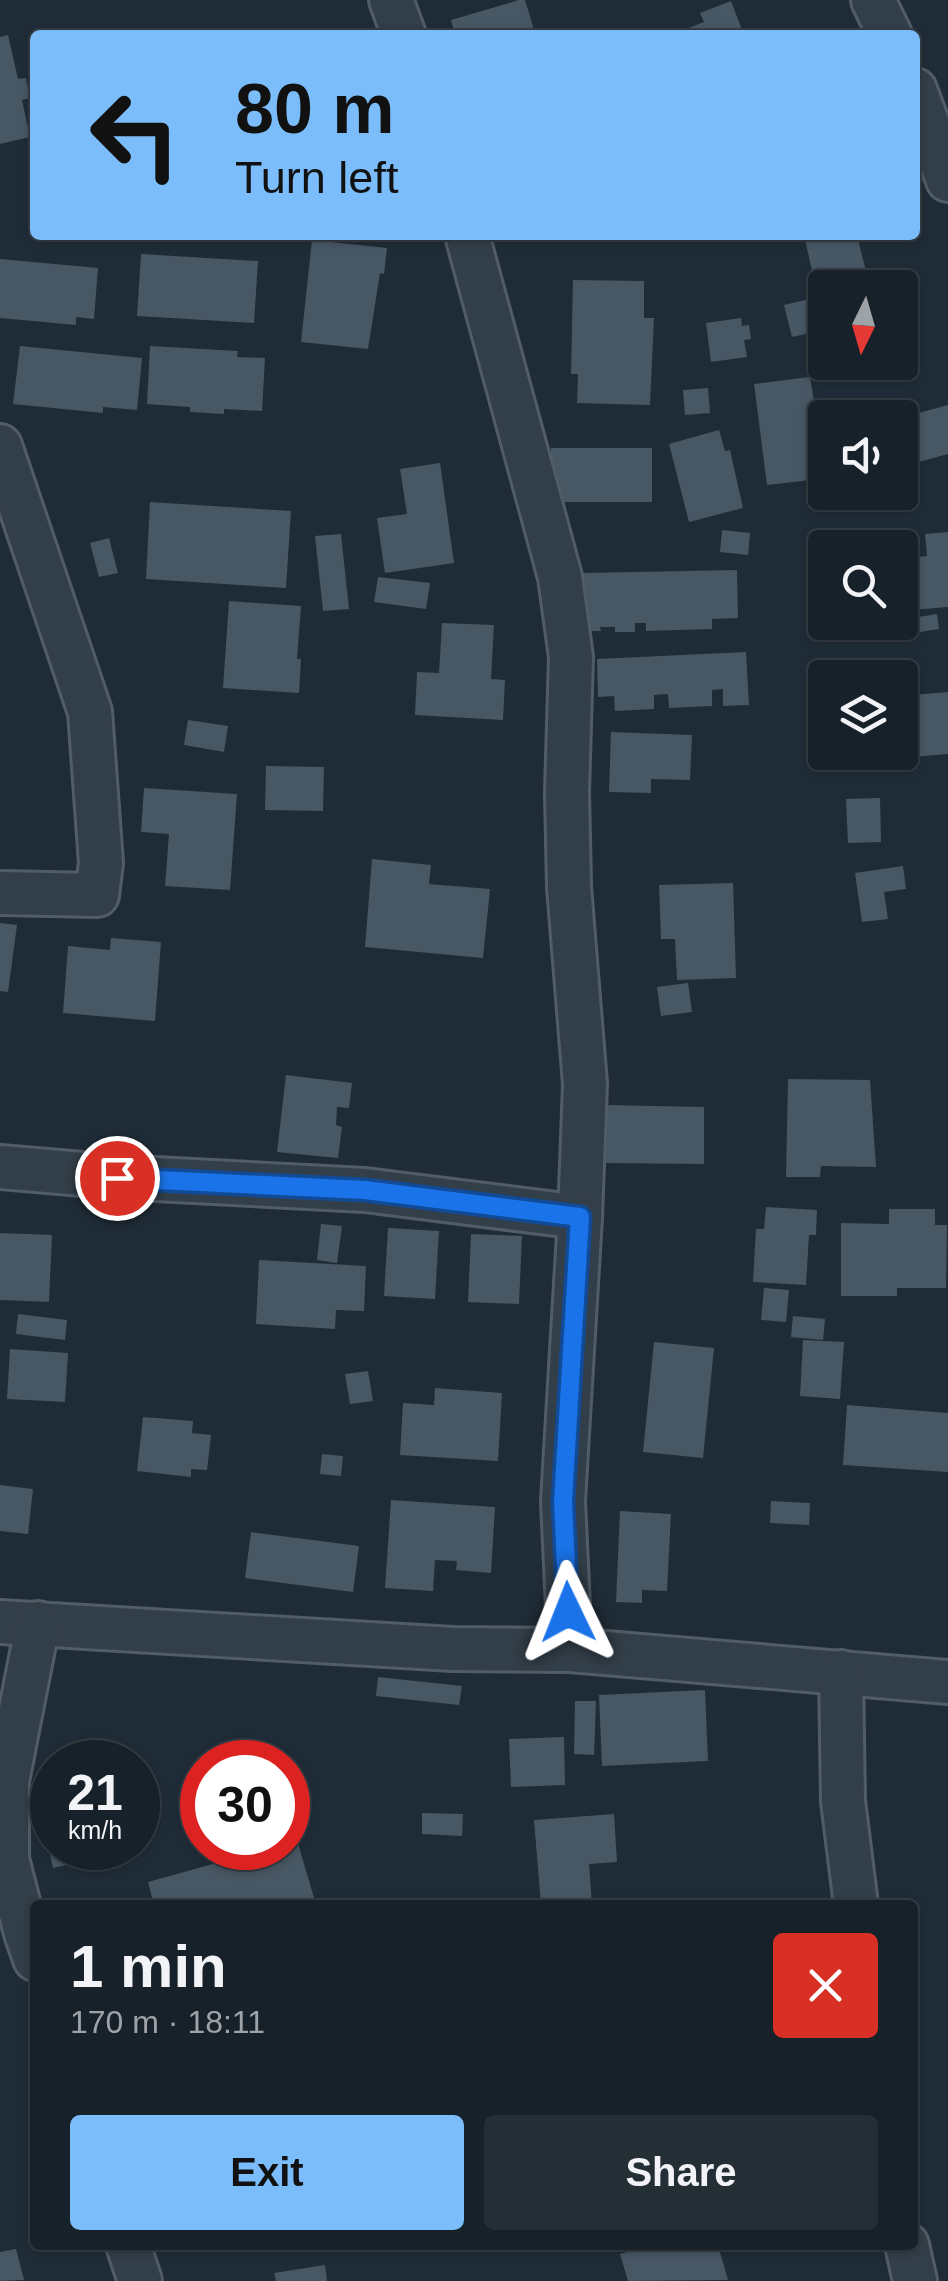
<!DOCTYPE html>
<meta charset="utf-8">
<style>
body{margin:0;font-family:Arial,sans-serif;background:#242e35;color:#f1f3f6;height:100vh;display:flex;flex-direction:column;font-size:38px;white-space:nowrap}
*{box-sizing:border-box;margin:0}
p{font-size:32px;color:#9ea3a8}
.icon{flex:none;width:55px;height:55px;fill:none;stroke:currentColor;stroke-width:2;stroke-linecap:round;stroke-linejoin:round}
.map{position:relative;flex:1;overflow:hidden}
.sheet{position:absolute;left:30px;top:1900px;width:888px;height:350px;display:flex;flex-direction:column;background:#172129;border-radius:10px;box-shadow:0 2px 8px #0004,0 0 0 2px #363e46}
.sheet>*{flex:none}
.banner{position:absolute;left:30px;top:30px;width:890px;height:210px;border-radius:10px;box-shadow:0 2px 8px #0004,0 0 0 2px #363e46;background:#7bbdfb;color:#111;overflow:hidden}
.needle{width:65px;rotate:185deg}
.tools{position:absolute;left:808px;top:270px;display:grid;gap:20px}
.tools a{display:grid;place-items:center;width:110px;height:110px;border-radius:10px;background:#172129;box-shadow:0 2px 8px #0004,0 0 0 2px #363e46;font-size:50px}
.speed{position:absolute;left:30px;top:1740px;display:flex;gap:20px;font-size:50px;font-weight:700;text-align:center}
.speed>*{display:grid;place-content:center;width:130px;height:130px;border-radius:50%;background:#172129;box-shadow:0 2px 8px #0004,0 0 0 2px #363e46;line-height:1}
.speed small{font-size:25px;font-weight:400}
.speed .limit{border:15px solid #d22;background:#fff;color:#111}
.pin{position:absolute;display:grid;place-items:center;width:85px;height:85px;color:#fff;margin:-42px;border:5px solid #fff;border-radius:50%;box-shadow:0 2px 10px #0007}
.me{position:absolute;width:110px;margin:-55px;rotate:358deg;stroke-linejoin:round;filter:drop-shadow(0 0 8px #0008)}
.turn{display:flex;align-items:center;gap:35px;height:210px;padding:0 40px;font-size:45px}
.turn .icon{width:130px;height:130px;stroke-width:2.5}
.turn b{display:block;font-size:70px;line-height:85px}
.round{display:grid;place-items:center;flex:none;width:105px;height:105px;border-radius:10px;background:#242e35}
.overview{display:flex;align-items:center;justify-content:space-between;height:170px;padding:0 40px}
h1{font-size:60px;font-weight:700;line-height:75px}
.primary-button{display:flex;gap:20px;margin-top:auto;padding:20px 40px}
.primary-button a{flex:1;height:115px;border-radius:10px;background:#7bbdfb;color:#111;font-size:40px;font-weight:700;line-height:115px;text-align:center}
.primary-button a+a{background:#242e35;color:#f1f3f6}
.map>svg:first-child{display:block}
.building{fill:#475763}
.lines{fill:none;stroke-linecap:round;stroke-linejoin:round}
.minor-casing{stroke:#505c66;stroke-width:48}
.minor{stroke:#323e48;stroke-width:42}
.route-casing{stroke:#114b97;stroke-width:25}
.route{stroke:#1a73e8;stroke-width:18}
</style>
<div class="map">
<svg width="948" height="2281" viewBox="0 0 948 2281">
<rect width="100%" height="100%" fill="#1f2c37"/>
<g class="building">
<path d="M519,0h6l10,33 -8,2h-72l-4,-15z"/>
<path d="M731,1l13,34h-73l33,-13 -4,-9z"/>
<path d="M8,35l10,44 8,-1 4,20 -8,2 8,37 -30,7v-107z"/>
<path d="M804,235h53l13,53h-45v42l-33,7 -8,-32 34,-8z"/>
<path d="M312,240l75,8 -3,26 -4,-1 -12,76 -67,-7z"/>
<path d="M141,254l117,7 -4,62 -117,-7z"/>
<path d="M0,259l98,9 -4,51 -18,-2v8l-76,-7z"/>
<path d="M573,280l71,1v37h10l-4,87 -73,-2 1,-29h-7z"/>
<path d="M741,318l1,8 7,-1 2,14 -7,1 3,17 -36,5 -5,-39z"/>
<path d="M20,346l122,12 -5,52 -34,-3v6l-90,-9z"/>
<path d="M150,346l88,5 -1,6 28,1 -3,53 -38,-2v5l-34,-2v-5l-43,-3z"/>
<path d="M810,377l4,25 -5,1 3,26 12,-1 1,25 -17,2 3,25 -44,5 -13,-101z"/>
<path d="M708,388l2,25 -25,2 -2,-25z"/>
<path d="M948,405v49l-48,13v-49z"/>
<path d="M719,430l6,21 5,-1 13,58 -54,14 -20,-78z"/>
<rect x="551" y="448" width="101" height="54"/>
<path d="M440,463l14,100 -69,10 -8,-55 30,-4 -7,-45z"/>
<path d="M150,502l141,9 -5,77 -140,-9z"/>
<path d="M722,530l28,3 -2,22 -28,-3z"/>
<path d="M948,532v75l-48,4v-52l27,-3 -2,-22z"/>
<path d="M341,534l8,75 -26,2 -8,-75z"/>
<path d="M109,538l9,35 -19,4 -9,-34z"/>
<path d="M737,570l1,48 -26,1v10l-66,2v-8h-11v9h-20v-5h-15l1,4h-22l4,-58z"/>
<path d="M378,577l52,6 -4,26 -52,-7z"/>
<path d="M229,601l72,5 -4,53h4l-2,34 -76,-5z"/>
<path d="M937,614l2,15 -32,5 -2,-15z"/>
<path d="M442,623l52,2 -3,54 14,1 -2,40 -88,-5 2,-43 22,1z"/>
<path d="M746,652l3,53 -26,1v-17l-11,1v16l-43,2 -1,-14 -14,1v14l-39,2 -1,-15 -16,1 -1,-38z"/>
<path d="M948,692v62l-50,4v-6h2v-56z"/>
<path d="M188,720l40,6 -4,26 -40,-7z"/>
<path d="M611,732l81,3 -2,45 -39,-1v14l-42,-1z"/>
<path d="M266,766l58,1 -1,44 -58,-1z"/>
<path d="M144,788l93,6 -7,96 -65,-4 4,-52 -28,-2z"/>
<path d="M880,798l1,44 -33,1 -2,-44z"/>
<path d="M372,859l59,6 -2,19 61,5 -7,69 -118,-11z"/>
<path d="M903,866l3,23 -22,3 4,27 -26,3 -7,-49z"/>
<path d="M733,883l3,95 -59,2 -2,-41h-14l-2,-54z"/>
<path d="M0,923l17,2 -9,67 -8,-1z"/>
<path d="M111,938l50,4 -6,79 -92,-8 5,-67 42,4z"/>
<path d="M688,983l4,29 -31,4 -4,-29z"/>
<path d="M286,1075l66,8 -3,25 -12,-1 -1,18 6,2 -4,31 -61,-6z"/>
<path d="M788,1079l82,1 6,87 -55,-1 -1,11h-34z"/>
<path d="M605,1105l99,2v57l-99,-1z"/>
<path d="M766,1207l51,3 -1,25h-7l-3,50 -53,-3 3,-53h8z"/>
<path d="M889,1209h46v16h12l-1,63h-49v8h-56v-73l48,1z"/>
<path d="M321,1224l21,2 -5,37 -20,-3z"/>
<path d="M388,1228l51,3 -4,68 -51,-3z"/>
<path d="M0,1233l52,2 -3,67 -49,-2z"/>
<path d="M471,1234l51,2 -3,68 -51,-2z"/>
<path d="M259,1260l107,6 -2,45 -28,-1 -1,19 -79,-5z"/>
<path d="M764,1288l25,2 -3,32 -25,-2z"/>
<path d="M18,1314l49,6 -2,20 -49,-6z"/>
<path d="M793,1316l32,3 -2,21 -32,-3z"/>
<path d="M803,1340l41,2 -4,57 -40,-3z"/>
<path d="M654,1342l60,6 -11,110 -60,-6z"/>
<path d="M10,1349l58,4 -3,49 -58,-3z"/>
<path d="M368,1371l5,30 -23,3 -5,-30z"/>
<path d="M435,1388l67,5 -4,68 -98,-6 3,-52 31,2z"/>
<path d="M847,1405l101,8v59l-105,-7z"/>
<path d="M143,1417l50,4 -1,12 19,2 -4,35 -16,-1v8l-54,-6z"/>
<path d="M322,1454l21,2 -2,20 -21,-2z"/>
<path d="M0,1485l33,4 -5,45 -28,-3z"/>
<path d="M391,1500l104,7 -4,66 -35,-3 1,-9 -22,-1 -2,31 -48,-3z"/>
<path d="M771,1501l39,2 -1,22 -39,-2z"/>
<path d="M620,1511l51,3 -4,77 -25,-1v13l-26,-1z"/>
<path d="M251,1532l108,14 -6,46 -108,-14z"/>
<path d="M378,1677l84,9 -3,19 -83,-9z"/>
<path d="M705,1690l3,71 -106,5 -3,-71z"/>
<path d="M575,1701h21l-2,54 -20,-1z"/>
<path d="M564,1737l1,48 -54,2 -2,-48z"/>
<path d="M422,1813l41,1 -1,22 -40,-2z"/>
<path d="M614,1814l3,48 -28,2 3,41h-51l-7,-85z"/>
<path d="M52,1818v30h69l-7,3 2,9 -34,8 -2,-6 -27,6 -11,-48z"/>
<path d="M297,1840l18,61 -14,4h-147l-6,-23 122,-34h18v-5z"/>
<path d="M655,2245h63l10,35 -100,1 -8,-27z"/>
<path d="M16,2249l8,31 -24,1v-29z"/>
<path d="M325,2265l2,16h-51l-2,-8z"/>
</g>
<g class="lines">
<g class="minor-casing">
<g id="minor">
<path d="M391,0l13,35"/>
<path d="M873,0l17,35"/>
<path d="M915,90l33,90"/>
<path d="M467,235l93,342 11,80 -4,135 2,95 16,197 -5,133 -17,284 7,149"/>
<path d="M0,446l90,266 11,151 -4,32 -97,-2"/>
<path d="M0,1167l117,10 248,13 215,27"/>
<path d="M0,1622l453,27 117,1 378,32"/>
<path d="M841,1672l2,129 13,104"/>
<path d="M35,1959l-9,-26 -19,-74v-78l31,-158"/>
<path d="M128,2245l12,36"/>
<path d="M907,2245l8,36"/>
</g>
</g>
<use href="#minor" class="minor"/>
</g>
<g class="lines">
<g class="route-casing">
<path id="route" d="M117,1178l248,12 215,27 -17,284 5,111"/>
</g>
<use href="#route" class="route"/>
</g>
</svg>
<div class="tools">
<a><svg class="needle" viewBox="-14 -14 28 28"><path d="M0-13l5 13h-10z" fill="#e53935"/><path d="M0 13l5-13h-10z" fill="#9ea3a8"/></svg></a>
<a><svg class="icon" aria-label="sound" viewBox="0 0 24 24"><path d="M4 9h4l5-4v14l-5-4H4zM17 9q2 3 0 6"/></svg></a>
<a><svg class="icon" aria-label="search" viewBox="0 0 24 24"><circle cx="10" cy="10" r="6"/><path d="M15 15l6 6"/></svg></a>
<a><svg class="icon" aria-label="layers" viewBox="0 0 24 24"><path d="M12 4l9 5-9 5-9-5zM3 14l9 5 9-5"/></svg></a>
</div>
<div class="speed"><div>21<small>km/h</small></div><div class="limit">30</div></div>
<div class="pin" style="left:117px;top:1178px;background:#d93025"><svg class="icon" aria-label="arrive" viewBox="0 0 24 24"><path d="M6 21V4h12l-3 4 3 4H6"/></svg></div>
<svg class="me" style="left:568px;top:1612px" viewBox="-20 -20 40 40"><path d="M0-17L14 15 0 8-14 15z" fill="#1a73e8" stroke="#fff" stroke-width="4"/></svg>
<div class="banner">
<div class="turn"><svg class="icon" aria-label="left" viewBox="0 0 24 24"><path d="M17 20v-9H6M10 6l-5 5 5 5"/></svg><div><b>80 m</b>Turn left</div></div>
</div>
<section class="sheet">
<div class="overview"><div><h1>1 min</h1><p>170 m · 18:11</p></div><a class="round" style="background:#d93025;color:#fff"><svg class="icon" aria-label="close" viewBox="0 0 24 24"><path d="M6 6l12 12M18 6L6 18"/></svg></a></div>
<div class="primary-button"><a>Exit</a><a>Share</a></div>
</section>
</div>
